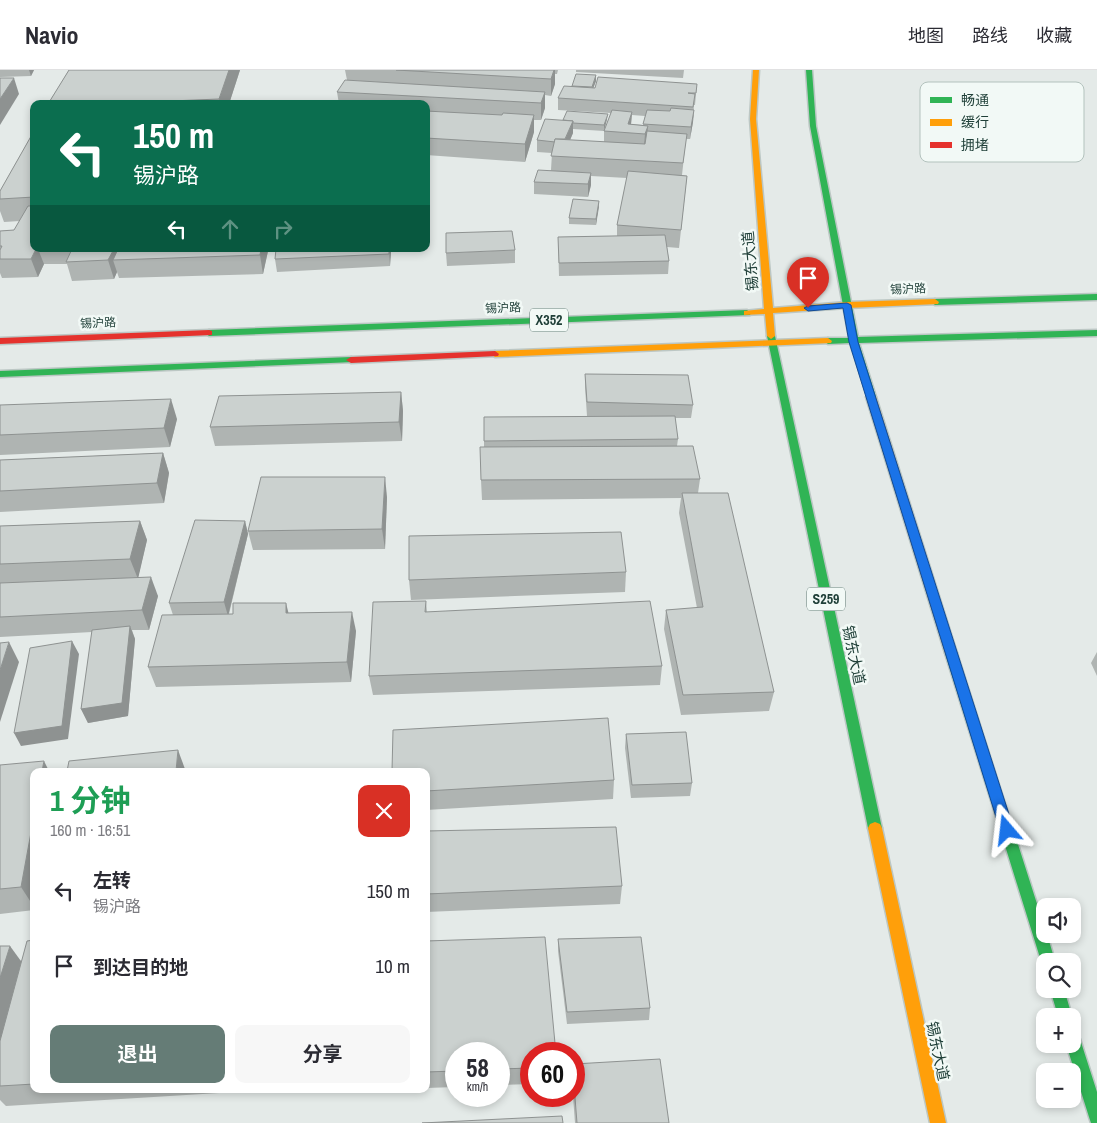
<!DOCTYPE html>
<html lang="zh">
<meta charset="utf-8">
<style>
body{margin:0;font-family:"Archivo Narrow","Noto Sans SC",sans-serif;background:#f7f7f7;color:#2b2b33;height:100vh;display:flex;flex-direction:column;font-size:19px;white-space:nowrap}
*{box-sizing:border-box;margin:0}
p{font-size:16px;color:#7c7c81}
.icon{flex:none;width:28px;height:28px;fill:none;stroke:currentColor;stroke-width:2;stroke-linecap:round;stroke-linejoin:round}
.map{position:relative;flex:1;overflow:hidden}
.drawer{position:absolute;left:30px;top:698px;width:400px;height:325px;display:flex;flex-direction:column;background:#fff;border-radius:10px;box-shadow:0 2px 8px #0003}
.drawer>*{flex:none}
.guide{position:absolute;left:30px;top:30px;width:400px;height:152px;border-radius:10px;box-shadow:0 2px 8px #0003;background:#0b6e4f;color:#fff;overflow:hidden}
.buttons{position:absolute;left:1036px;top:828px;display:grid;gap:10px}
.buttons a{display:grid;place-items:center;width:45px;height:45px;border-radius:10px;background:#fff;box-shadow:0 2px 8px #0003;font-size:25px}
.speed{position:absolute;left:445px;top:972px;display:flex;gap:10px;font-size:25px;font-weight:700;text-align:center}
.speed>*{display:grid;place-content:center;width:65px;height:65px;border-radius:50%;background:#fff;box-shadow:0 2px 8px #0003;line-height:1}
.speed small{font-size:12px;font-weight:400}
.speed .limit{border:8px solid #d22;background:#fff;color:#111}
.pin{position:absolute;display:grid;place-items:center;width:42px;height:42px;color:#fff;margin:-51px -21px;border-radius:50% 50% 50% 0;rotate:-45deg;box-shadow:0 0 5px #0007}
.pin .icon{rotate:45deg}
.me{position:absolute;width:55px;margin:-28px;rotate:343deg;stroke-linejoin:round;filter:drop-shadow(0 0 4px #0008)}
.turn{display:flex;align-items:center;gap:18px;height:105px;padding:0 20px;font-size:22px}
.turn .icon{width:65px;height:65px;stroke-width:2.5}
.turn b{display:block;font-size:35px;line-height:42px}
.lanes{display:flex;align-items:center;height:48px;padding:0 20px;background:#0003;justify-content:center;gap:25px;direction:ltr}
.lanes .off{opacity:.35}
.round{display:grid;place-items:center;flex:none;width:52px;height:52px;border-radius:10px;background:#f7f7f7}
.overview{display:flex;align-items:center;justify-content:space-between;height:85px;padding:0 20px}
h1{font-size:30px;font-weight:700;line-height:38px;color:#1e9e55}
.button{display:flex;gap:10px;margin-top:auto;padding:10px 20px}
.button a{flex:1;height:58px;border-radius:10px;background:#657c76;color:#fff;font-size:20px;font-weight:700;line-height:58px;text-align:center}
.button a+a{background:#f7f7f7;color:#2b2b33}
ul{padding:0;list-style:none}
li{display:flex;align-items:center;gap:15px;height:75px;padding:0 20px}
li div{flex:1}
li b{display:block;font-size:19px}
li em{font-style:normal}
header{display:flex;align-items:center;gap:30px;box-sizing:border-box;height:70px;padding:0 25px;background:#fff;border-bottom:1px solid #e1e1e2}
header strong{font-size:24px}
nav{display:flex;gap:28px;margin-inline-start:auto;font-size:18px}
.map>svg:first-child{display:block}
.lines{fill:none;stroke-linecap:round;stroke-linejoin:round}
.fast-casing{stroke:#bcc7c4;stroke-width:3}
.slow-casing{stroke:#bcc7c4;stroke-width:3}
.jam-casing{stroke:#bcc7c4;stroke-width:3}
.fast{fill:#30b455;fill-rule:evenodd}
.slow{fill:#ff9f0a;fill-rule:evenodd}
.jam{fill:#e5322d;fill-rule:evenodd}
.wall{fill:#afb4b2;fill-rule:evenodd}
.shaded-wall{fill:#8e9291}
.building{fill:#cbd1cf;stroke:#8e9291}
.route{fill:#1a73e8;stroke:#114b97}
.labels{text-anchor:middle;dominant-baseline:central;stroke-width:5;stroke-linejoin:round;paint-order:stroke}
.far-street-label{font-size:12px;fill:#204039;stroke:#f2f9f6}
.shield{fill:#f2f9f6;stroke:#5f7872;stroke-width:1}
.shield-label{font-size:14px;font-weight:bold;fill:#204039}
.street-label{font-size:15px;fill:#204039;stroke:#f2f9f6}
.key{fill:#f2f9f6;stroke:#b3c2bd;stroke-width:1}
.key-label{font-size:14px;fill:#204039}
</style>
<header>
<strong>Navio</strong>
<nav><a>地图</a><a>路线</a><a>收藏</a></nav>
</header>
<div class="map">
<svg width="1097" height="1053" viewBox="0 0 1097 1053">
<rect width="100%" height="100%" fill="#e4eae8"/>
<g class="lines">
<g class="fast-casing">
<g id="fast">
<path d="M806,0h6l4,56 42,211 239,-7v6l-238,7 17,54 -5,3 -3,-1 -18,-56 -22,1 -4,-3 4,-3h21l-39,-212z"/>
<path d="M1097,224v6l-162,5 -4,-3 4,-3z"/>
<path d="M747,240l4,3 -1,2 -541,21 -4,-3 4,-3z"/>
<path d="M771,263l4,3 107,492 -2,4 -5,2 -5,-2 -2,-4 -101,-492z"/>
<path d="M351,287l3,1v4l-354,15v-6z"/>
<path d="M951,579l4,1 2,3 88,276v5h2l8,27h-10v6l-4,-6 -96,-308 2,-3z"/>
<path d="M1050,919h14l8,27h-14z"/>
<path d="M1072,962l5,2 3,5 17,53v31h-6l-2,-6 -23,-73h6z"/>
</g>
</g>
<g class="slow-casing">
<g id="slow">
<path d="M753,0h6l-3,49 17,189 74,-6 88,-3 4,3 -1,2 -91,4 -74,5 2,23 -4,3 -4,-3 -2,-22 -21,1v-4l20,-2 -14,-190z"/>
<path d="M828,268l4,3 -1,2 -336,14 -4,-3 4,-3z"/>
<path d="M871,324l5,3 81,256 -2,3h-8l-2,-3 -79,-256z"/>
<path d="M875,752l5,2 2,4 64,295h-16l-62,-295 2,-4z"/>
</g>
</g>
<g class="jam-casing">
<g id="jam">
<path d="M209,260l3,1v4l-212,9v-6z"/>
<path d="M495,281l4,3 -1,2 -147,7 -5,-3 5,-3z"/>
</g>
</g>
<use href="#fast" class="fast"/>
<use href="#slow" class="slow"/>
<use href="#jam" class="jam"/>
</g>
<g class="wall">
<path d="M0,0h34l-3,6 -31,1z"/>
<path d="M69,0h171l-11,34h-181z"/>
<path d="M345,0h213l-1,4h-2v10l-4,12 -6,-1v13l-4,12h-7v12l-9,30 -99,-7v-51h-87l-2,-12 10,-12z"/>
<path d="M576,0h108l-1,8 -107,-6z"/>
<path d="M596,5v6l-3,7 104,-4 -2,21h-1l-1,17 -3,17h-4l-4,36 5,1 -8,72 -12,-1 2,14 -1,13 -109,2 -1,-39 59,-1v-11l10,-47 -36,-2v9l-3,12 -54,-3v-12l17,-12 1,-17 -15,-1v-12l26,-20 44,-1 -3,12 -31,-2v4l-3,7 34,2v-11l7,-18 -53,-3v-12l14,-12zM632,45l13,1 -2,9 -12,-1z"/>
<path d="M34,61v118h233l1,2 -5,23 -144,4 -2,-6 -3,7 -42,2 -5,-17h-23l-6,13 -36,1 -2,-5v-42l14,-1 6,-9 -16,1 -4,-11v-20z"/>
<path d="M599,131l-3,24 -27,-1v-6z"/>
<path d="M515,180v13l-68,3 -1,-13z"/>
<path d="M391,181l-1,15 -113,6 -2,-13z"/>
<path d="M585,304l108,31 -2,13h-16l3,21 -1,7 23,33 -2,14 76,199 -5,19 -88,4 -17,-86 2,-19 31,-2 -18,-95 2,-15 -199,2 -1,-20 3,-33v-6l133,-25h-30l-2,-29z"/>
<path d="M401,322l2,19 -1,30 -187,5 -5,-19z"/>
<path d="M0,335l177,14 -7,28 -170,8z"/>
<path d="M163,383l6,20 -5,30 -164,9v-52z"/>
<path d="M387,427l-2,52 -132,1 -5,-19z"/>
<path d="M140,451l7,19 -9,37 20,19 -9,34h-17l3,9 -7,77 -40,7 -7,-14 11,-77 -92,5v-111z"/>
<path d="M245,451l3,13 -19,80 60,-1 67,18 -5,51 -195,5 -8,-20 25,-52 -4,-12z"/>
<path d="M626,502l-1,20 -214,8 -2,-20z"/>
<path d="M426,531l1,11 235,54 -2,19 -287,10 -4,-19z"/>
<path d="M1097,582v24l-6,-13z"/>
<path d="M626,664l66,49 -2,13 -59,2 -6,-50z"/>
<path d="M0,695l34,6v139l-34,4z"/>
<path d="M426,701l188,9 -1,19 -187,11z"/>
<path d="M426,761l196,55 -2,18 -194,8z"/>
<path d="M558,869l92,69 -1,12 -82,4 -9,-73z"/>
<path d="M34,870v149h249l-277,17 -6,-6v-154l21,15z"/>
<path d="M426,871l105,113v30l-32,1v-31h-43v33l-30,1z"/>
<path d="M574,994l95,59h-94l-2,-27z"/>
</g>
<g class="shaded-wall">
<path d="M29,0h5l-3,6z"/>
<path d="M229,0h11l-11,34h-9l-1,-5z"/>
<path d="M554,0h1v14l-4,12v-17z"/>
<path d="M596,5v6l-6,16 1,-6z"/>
<path d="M14,8l5,16 -19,31v-26z"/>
<path d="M545,22v16l-4,12v-17z"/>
<path d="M694,40l-1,12 -3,17 1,-12z"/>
<path d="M632,42l-1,12 -3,9v-9z"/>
<path d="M608,44l-1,5 -3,12v-6z"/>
<path d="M534,45v17l-9,30v-18z"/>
<path d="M573,51v12l-9,21v-12z"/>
<path d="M648,56l-1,11 -3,9 1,-12z"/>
<path d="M591,103v12l-3,12v-13z"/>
<path d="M599,131v6l-3,18v-6z"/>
<path d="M36,179h2l6,15 -6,13 -7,-18z"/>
<path d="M114,179h13l-14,11 4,12 -3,7 -6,-19z"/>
<path d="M261,179h6l1,2 -5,23 -3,-19z"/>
<path d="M389,179h2v2l-1,15z"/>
<path d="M401,322l2,19 -1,30 -3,-19z"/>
<path d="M171,329l6,20 -7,28 -6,-19z"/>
<path d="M163,383l6,20 -5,30 -7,-20z"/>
<path d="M385,407l2,20 -2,52 -3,-20z"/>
<path d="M140,451l7,19 -9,39 -8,-20z"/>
<path d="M245,451l3,13 -20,82 -4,-14z"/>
<path d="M151,507l7,19 -9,34 -7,-20z"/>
<path d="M286,533l5,20 -5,-10z"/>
<path d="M352,542l4,19 -5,51 -4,-20z"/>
<path d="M130,556l5,13 -7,77 -40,7 -7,-14z"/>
<path d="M72,571l7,13 -11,85 -47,7 -7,-13z"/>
<path d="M9,572l10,20 -19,60v-52z"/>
<path d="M178,680l7,19v2h-9z"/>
<path d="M44,691l5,10h-7z"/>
<path d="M34,746v91l-13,-20z"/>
<path d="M10,876l16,22 -26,85v-75z"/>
</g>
<g class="building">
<path d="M69,0h160l-10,29 -120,5h-51z"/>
<path d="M396,0h158l-3,9z"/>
<path d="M576,4l20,1 -4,12 -20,-1z"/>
<path d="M598,7l99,7 -1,9h-8l7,1 -2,13 -135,-9 6,-12 31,2z"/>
<path d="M0,8h14l-14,21z"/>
<path d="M345,10l200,12 -4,11 -204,-11z"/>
<path d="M671,38l23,2 -3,17 -48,-3 4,-14 23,1z"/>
<path d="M612,40l20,2 -4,12 20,2 -3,8 -41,-3z"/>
<path d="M426,41l76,4 1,-2 31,2 -9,29 -99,-6z"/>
<path d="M567,41l41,3 -4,11 -31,-2v-2l-10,-1z"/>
<path d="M545,49l28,2 -8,18h-10v3l-18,-2z"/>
<path d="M34,61v66l-34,2v-8z"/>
<path d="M647,61l40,3 -4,29 -132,-7 4,-17 90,5z"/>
<path d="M538,100l53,3 -3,11 -54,-2z"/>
<path d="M628,101l59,5 -6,54 -64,-5z"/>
<path d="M573,129l26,2 -3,18 -27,-1z"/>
<path d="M28,136h6v43h2l-5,10h-31v-9l2,-4h-2v-15l14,-1z"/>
<path d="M512,161l3,19 -69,3v-20z"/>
<path d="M665,165l4,26 -110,2 -1,-26z"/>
<path d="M72,179h42l-6,11 -42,2z"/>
<path d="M118,179h143l-1,6 -147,5z"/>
<path d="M276,179h113v5l-114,5z"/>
<path d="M585,304l103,1 5,30 -106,-3z"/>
<path d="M401,322l-2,30 -189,5 9,-31z"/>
<path d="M171,329l-7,29 -164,7v-30z"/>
<path d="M675,346l3,23 -194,2v-24z"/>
<path d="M693,376l7,33 -219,1 -1,-33z"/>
<path d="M163,383l-6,30 -157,8v-31z"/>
<path d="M261,407h124l-3,52 -134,2z"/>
<path d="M682,423h46l46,199 -91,3 -17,-85 37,-3z"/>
<path d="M195,450l50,1 -21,81 -55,1z"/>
<path d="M140,451l-10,38 -130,5v-38z"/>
<path d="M621,462l5,40 -217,8v-44z"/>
<path d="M151,507l-9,33 -142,7v-34z"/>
<path d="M426,531l-1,11 225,-11 12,65 -293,10 4,-74z"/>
<path d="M233,533h53v10l66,-1 -5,50 -199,5 14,-52 71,-1z"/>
<path d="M130,556l-8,77 -41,6 11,-79z"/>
<path d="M72,571l-10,85 -48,7 16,-85z"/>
<path d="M9,572l-9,28v-27z"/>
<path d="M608,648l6,62 -188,11v-20h-34l1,-41z"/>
<path d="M686,662l6,51 -60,2 -6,-51z"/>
<path d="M178,680l-2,21h-109l2,-10z"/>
<path d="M44,691l-2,10h-8v45l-13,71 -21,2v-124z"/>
<path d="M616,757l6,59 -196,8v-63z"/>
<path d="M545,867l11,117h-25v14l-32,1v-15h-43v17l-30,1v-131z"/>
<path d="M641,867l9,71 -83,4 -9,-73z"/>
<path d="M34,870v144l-34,2v-45l27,-100z"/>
<path d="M0,876h10l-10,32z"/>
<path d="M660,989l9,64h-92l-3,-38v-21z"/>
<path d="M562,1046l1,7h-141z"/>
</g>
<path class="route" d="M847,233l4,2 7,37 156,488 -2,4 -5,2 -5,-2 -2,-4 -151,-488 -6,-34 -35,3 -4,-3 4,-2z"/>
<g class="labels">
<g class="far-street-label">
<text transform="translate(908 219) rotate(-2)">锡沪路</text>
<text transform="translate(503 238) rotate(-2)">锡沪路</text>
<text transform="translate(98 253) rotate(-2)">锡沪路</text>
</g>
<g class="shield">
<rect x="530" y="238.5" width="38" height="23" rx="4"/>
<rect x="807" y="517.5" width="38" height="23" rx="4"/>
</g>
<g class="shield-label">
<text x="549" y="250">X352</text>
<text x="826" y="529">S259</text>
</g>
<g class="street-label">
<text transform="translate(750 191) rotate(-95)">锡东大道</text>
<text transform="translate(854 585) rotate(78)">锡东大道</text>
<text transform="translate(938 981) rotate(78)">锡东大道</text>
</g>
</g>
<rect x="920" y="12" width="164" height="80" rx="8" class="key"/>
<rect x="930" y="27" width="22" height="6" fill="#30b455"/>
<rect x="930" y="49" width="22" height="7" fill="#ff9f0a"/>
<rect x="930" y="72" width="22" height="6" fill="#e5322d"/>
<g class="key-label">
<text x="961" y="35">畅通</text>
<text x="961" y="57">缓行</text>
<text x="961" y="80">拥堵</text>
</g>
</svg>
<div class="buttons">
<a><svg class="icon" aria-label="sound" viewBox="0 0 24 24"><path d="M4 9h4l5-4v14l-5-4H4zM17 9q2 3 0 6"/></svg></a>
<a><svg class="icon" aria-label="search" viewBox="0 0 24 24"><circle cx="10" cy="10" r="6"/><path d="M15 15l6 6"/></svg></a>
<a>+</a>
<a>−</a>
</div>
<div class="speed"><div>58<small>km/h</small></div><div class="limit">60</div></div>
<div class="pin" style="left:808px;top:238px;background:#d93025"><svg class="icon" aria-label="arrive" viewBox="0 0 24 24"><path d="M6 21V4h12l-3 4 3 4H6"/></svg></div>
<svg class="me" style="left:1007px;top:760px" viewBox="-20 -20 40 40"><path d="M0-17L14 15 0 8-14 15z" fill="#1a73e8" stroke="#fff" stroke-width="4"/></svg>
<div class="guide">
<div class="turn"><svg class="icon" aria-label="left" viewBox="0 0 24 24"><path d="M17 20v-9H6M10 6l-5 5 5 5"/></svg><div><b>150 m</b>锡沪路</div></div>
<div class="lanes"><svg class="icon" aria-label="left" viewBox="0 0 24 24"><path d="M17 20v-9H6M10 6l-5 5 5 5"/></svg><svg class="icon off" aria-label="ahead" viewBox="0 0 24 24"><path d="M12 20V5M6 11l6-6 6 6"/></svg><svg class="icon off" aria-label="right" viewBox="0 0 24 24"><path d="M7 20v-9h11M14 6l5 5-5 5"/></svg></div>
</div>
<section class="drawer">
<div class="overview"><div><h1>1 分钟</h1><p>160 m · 16:51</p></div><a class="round" style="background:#d93025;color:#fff"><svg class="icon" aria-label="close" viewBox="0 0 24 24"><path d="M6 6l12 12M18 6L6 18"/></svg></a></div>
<ul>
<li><svg class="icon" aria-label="left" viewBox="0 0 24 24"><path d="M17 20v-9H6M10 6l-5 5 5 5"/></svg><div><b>左转</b><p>锡沪路</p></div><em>150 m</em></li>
<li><svg class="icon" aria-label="arrive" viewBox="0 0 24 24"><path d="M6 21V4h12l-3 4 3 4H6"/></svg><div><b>到达目的地</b></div><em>10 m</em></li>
</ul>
<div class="button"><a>退出</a><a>分享</a></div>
</section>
</div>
